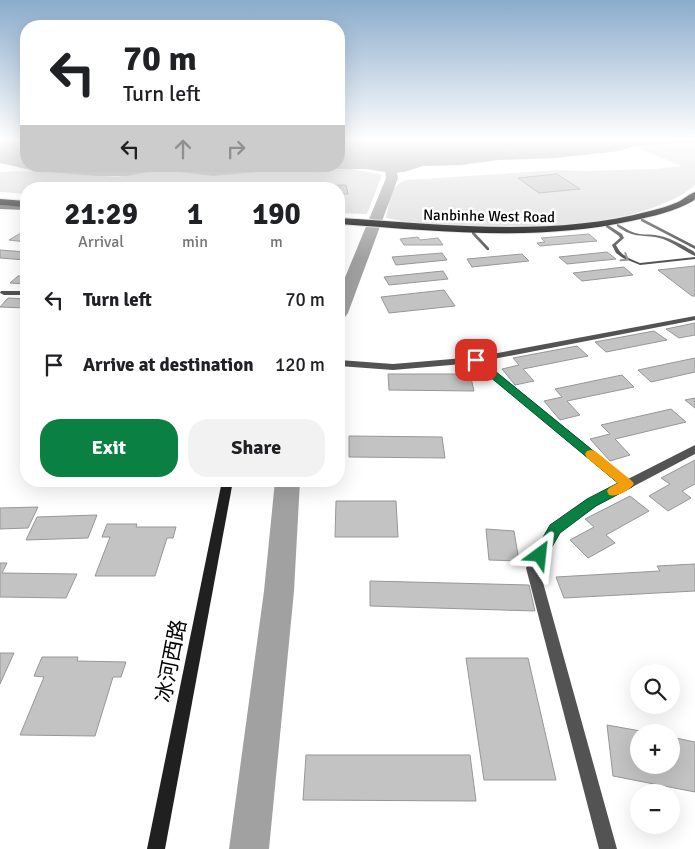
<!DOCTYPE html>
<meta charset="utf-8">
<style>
body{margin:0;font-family:Signika,"Noto Sans SC",sans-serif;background:#f2f2f2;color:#202124;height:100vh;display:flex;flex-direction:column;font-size:19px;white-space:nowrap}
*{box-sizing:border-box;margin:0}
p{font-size:16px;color:#757577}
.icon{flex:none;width:28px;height:28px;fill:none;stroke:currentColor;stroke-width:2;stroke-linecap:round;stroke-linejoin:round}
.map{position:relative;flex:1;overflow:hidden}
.panel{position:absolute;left:20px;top:182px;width:325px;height:305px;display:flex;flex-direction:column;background:#fff;border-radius:20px;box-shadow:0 5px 20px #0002}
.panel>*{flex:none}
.top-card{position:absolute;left:20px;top:20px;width:325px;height:152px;border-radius:20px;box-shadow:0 5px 20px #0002;background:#fff;color:#202124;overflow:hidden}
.fabs{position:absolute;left:630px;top:664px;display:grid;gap:10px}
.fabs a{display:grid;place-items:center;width:50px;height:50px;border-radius:50%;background:#fff;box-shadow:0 5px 20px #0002;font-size:25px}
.pin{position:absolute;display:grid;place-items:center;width:42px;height:42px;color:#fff;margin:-21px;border-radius:10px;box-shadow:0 2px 8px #0006}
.me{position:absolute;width:55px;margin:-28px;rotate:30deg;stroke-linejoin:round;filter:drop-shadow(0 0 4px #0008)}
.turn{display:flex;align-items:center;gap:18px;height:105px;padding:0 20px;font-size:22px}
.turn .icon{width:65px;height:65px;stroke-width:2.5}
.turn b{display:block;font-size:35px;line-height:42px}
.lanes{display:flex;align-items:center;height:48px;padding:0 20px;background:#0003;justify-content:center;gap:25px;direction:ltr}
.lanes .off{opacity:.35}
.eta{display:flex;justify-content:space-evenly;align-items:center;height:85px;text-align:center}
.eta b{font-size:30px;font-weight:700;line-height:35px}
.action{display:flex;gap:10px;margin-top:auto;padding:10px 20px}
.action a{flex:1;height:58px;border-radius:20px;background:#0b8043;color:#fff;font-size:20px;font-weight:700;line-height:58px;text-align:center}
.action a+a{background:#f2f2f2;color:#202124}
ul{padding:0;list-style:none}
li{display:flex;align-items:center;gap:15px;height:65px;padding:0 20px}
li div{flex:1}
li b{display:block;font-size:19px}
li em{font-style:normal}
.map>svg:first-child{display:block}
.green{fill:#dadada}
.water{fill:#a1a1a1}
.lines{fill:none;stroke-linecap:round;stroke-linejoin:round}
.river{fill:#a1a1a1;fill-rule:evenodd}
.building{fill:#c3c3c3;stroke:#979797}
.highway-casing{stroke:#dbdbdb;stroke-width:2}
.lane{fill:#535353;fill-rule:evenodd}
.street{fill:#535353;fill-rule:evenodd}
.secondary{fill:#202020;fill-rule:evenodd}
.highway{fill:#000;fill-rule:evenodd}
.oneway{stroke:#989898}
.route{fill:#0b8043;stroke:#07532c}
.slow{fill:#f59e0b}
.labels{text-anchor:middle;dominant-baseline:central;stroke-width:5;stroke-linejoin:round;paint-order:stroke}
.far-street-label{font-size:15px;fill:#000;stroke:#fff}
.near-street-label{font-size:21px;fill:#000;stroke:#fff}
</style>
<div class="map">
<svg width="695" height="849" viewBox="0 0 695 849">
<rect width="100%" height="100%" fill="#fff"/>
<g class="green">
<path d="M695,142v43c-57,51 -236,48 -309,33 4,-17 3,-33 21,-38l151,-10 26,1 72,-2 26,-3 -49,-20z"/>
<path d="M352,169l30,6 -15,39 -28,-1v-24h-313v5l-26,-2v-20l35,-1 82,6 44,-7 52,6 63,-6z"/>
</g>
<path class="water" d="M0,140h26v26h313v-26h356v2l-61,4 -15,5 -63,7 -57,2 -38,5 -38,1 -19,6 -12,1 -26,-4h-75l-78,7 -52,-6 -35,6h-29l-62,-5 -35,-8z"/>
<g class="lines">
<g class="river">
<path d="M388,143l5,3 5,32 -50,135 -3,4 -6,1v-26l47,-114 -3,-32z"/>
<path d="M275,481h25l-6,110 -25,258h-40l35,-258z"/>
</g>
</g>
<g class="building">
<path d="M557,174l23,15 -41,4 -21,-15z"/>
<path d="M346,185l2,9h-7l-1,-7 -34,2v-3z"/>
<path d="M19,234h7v8l-17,-2z"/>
<path d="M589,234l8,7 -57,5 -3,-3 8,-1 -4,-4z"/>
<path d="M418,237l2,3 18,-2 5,7h-39l-4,-6z"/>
<path d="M0,250l26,2v8l-26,-2z"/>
<path d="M607,252l9,7 -49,5 -8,-7z"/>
<path d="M442,253l5,7 -51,5 -4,-8z"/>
<path d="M522,254l7,7 -57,6 -5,-8z"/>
<path d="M695,266v30h-3l-34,-26z"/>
<path d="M624,267l9,8 -51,6 -9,-8z"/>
<path d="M443,271l5,8 -59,6 -5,-8z"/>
<path d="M18,276h8v8l-16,-1z"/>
<path d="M444,290l11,16 -66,7 -8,-16z"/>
<path d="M8,298l18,1v9l-26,-1z"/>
<path d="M695,323v12l-16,3 -13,-9z"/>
<path d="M654,331l13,9 -61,12 -11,-10z"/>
<path d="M577,346l11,10 -65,13 11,12 -19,4 -13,-16 17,-4 -6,-7z"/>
<path d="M695,358v14l-44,10 -13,-12z"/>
<path d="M388,374h82l4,17 -85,-1z"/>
<path d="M622,375l12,12 -67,14 13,14 -20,5 -16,-19 18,-4 -7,-8z"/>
<path d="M695,398v10l-10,-8z"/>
<path d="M671,409l15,13 -71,17 15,16 -20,6 -20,-22 20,-5 -9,-9z"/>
<path d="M349,436l93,1 3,21 -96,-1z"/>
<path d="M695,460v24l-13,7 9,7 -23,13 -19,-15 21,-12 -9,-6z"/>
<path d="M63,481h136l-1,4 -136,-1z"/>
<path d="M630,496l19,15 -43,24 9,8 -27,15 -18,-18 24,-13 -9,-8z"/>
<path d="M336,501h60l2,36h-63z"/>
<path d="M38,507l-10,21 -28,1v-21z"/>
<path d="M97,515l-9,23 -62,2 11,-23z"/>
<path d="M107,524h30l-1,3h40l-3,11h-6l-12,38h-60l15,-39h-8z"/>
<path d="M486,529l28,2 5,30 -30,-1z"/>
<path d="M0,563h7l-5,10 75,1 -11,24 -66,-1z"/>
<path d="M695,564v27l-131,7 -8,-21 104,-6 -3,-5z"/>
<path d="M370,581l159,4 6,26 -165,-5z"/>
<path d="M0,653h14l-14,31z"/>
<path d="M42,657h36l-1,4 49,1 -5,15h-8l-18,59 -75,-1 24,-58 -10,-1z"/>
<path d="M466,658h62l28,122h-72z"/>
<path d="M607,725l39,7h-7v33h32v-28l24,5v50l-82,-16z"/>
<path d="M306,755h164l6,46 -173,-1z"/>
</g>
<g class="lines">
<g class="highway-casing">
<g id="highway">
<path d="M695,192v7l-2,2c-19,11 -40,15 -62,20 -96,21 -195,10 -292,3v-6c103,6 209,20 311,-7 9,-2 19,-5 28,-9 6,-3 11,-8 17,-10z"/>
<path d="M0,199l26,2v6l-26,-2z"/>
</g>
</g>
<g class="lane">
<path d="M641,219h2l52,27v3l-54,-28z"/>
<path d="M617,224c6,2 11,7 18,9 6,2 13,1 20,2 14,2 26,9 38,16l2,2v3c-11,-5 -21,-13 -32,-17 -19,-6 -28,1 -46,-13z"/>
<path d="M606,225h2l14,9 2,4 -8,7c5,11 14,14 24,18l55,-6v2l-55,6 -17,-7 -7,-5 -4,-8 8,-7 -1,-2 -13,-9z"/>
<path d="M472,232h2l15,16v2h-2l-15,-16z"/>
</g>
<g class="street">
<path d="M0,205l26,1v4l-26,-1z"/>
<path d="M1,291h25v4h-22l-4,-2z"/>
<path d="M695,316v4l-212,41 145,118 67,-34v9l-99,52 -37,26 -20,36 78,281h-18l-73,-281 25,-42 37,-26 31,-16 -145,-121 -81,7 -54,-4v-6l54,4 83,-7z"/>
</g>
<path class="secondary" d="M222,481h11l-68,368h-18z"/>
<use href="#highway" class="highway"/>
</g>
<defs><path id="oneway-chevron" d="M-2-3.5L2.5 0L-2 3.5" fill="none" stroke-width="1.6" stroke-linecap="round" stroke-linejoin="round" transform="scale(1.25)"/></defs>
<use class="oneway" href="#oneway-chevron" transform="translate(625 258) rotate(33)"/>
<linearGradient id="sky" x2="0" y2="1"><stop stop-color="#8baccc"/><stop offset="0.54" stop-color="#fff"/><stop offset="1" stop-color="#fff" stop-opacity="0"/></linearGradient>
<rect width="695" height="259" fill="url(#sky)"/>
<path class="route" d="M476,357l3,1 155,126 -2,3 -36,19 -36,27 -15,26 -5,2 -5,-2 -2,-4 17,-30 37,-26 31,-16 -146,-121v-4z"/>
<path class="slow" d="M591,450l4,1 37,30 2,3c-5,7 -17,13 -25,11l-2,-4 2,-3 9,-5 -31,-25 -2,-4 2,-3z"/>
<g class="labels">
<g class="far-street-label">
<text transform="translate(489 216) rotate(1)">Nanbinhe West Road</text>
</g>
<g class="near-street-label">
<text transform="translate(171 661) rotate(-79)">冰河西路</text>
</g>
</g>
</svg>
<div class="fabs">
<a><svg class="icon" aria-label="search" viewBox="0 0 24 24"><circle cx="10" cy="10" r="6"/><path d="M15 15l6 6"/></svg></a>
<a>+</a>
<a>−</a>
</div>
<div class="pin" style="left:476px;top:360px;background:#d93025"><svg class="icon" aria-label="arrive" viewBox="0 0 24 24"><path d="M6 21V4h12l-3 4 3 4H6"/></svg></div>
<svg class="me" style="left:540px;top:555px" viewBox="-20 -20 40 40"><path d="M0-17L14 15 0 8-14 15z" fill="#0b8043" stroke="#fff" stroke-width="4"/></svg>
<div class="top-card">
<div class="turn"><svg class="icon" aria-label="left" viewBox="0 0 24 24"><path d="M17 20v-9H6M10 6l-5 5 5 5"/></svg><div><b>70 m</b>Turn left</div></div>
<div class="lanes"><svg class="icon" aria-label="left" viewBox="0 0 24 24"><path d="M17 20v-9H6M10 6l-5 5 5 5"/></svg><svg class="icon off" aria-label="ahead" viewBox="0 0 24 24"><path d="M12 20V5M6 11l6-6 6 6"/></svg><svg class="icon off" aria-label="right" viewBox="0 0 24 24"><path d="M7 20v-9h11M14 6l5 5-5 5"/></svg></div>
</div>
<section class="panel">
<div class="eta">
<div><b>21:29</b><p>Arrival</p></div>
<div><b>1</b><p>min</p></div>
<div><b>190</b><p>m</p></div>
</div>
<ul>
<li><svg class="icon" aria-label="left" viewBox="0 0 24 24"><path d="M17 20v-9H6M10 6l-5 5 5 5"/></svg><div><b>Turn left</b></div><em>70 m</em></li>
<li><svg class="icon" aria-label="arrive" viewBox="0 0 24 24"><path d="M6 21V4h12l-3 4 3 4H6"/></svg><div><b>Arrive at destination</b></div><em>120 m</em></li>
</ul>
<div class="action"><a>Exit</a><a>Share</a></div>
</section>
</div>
